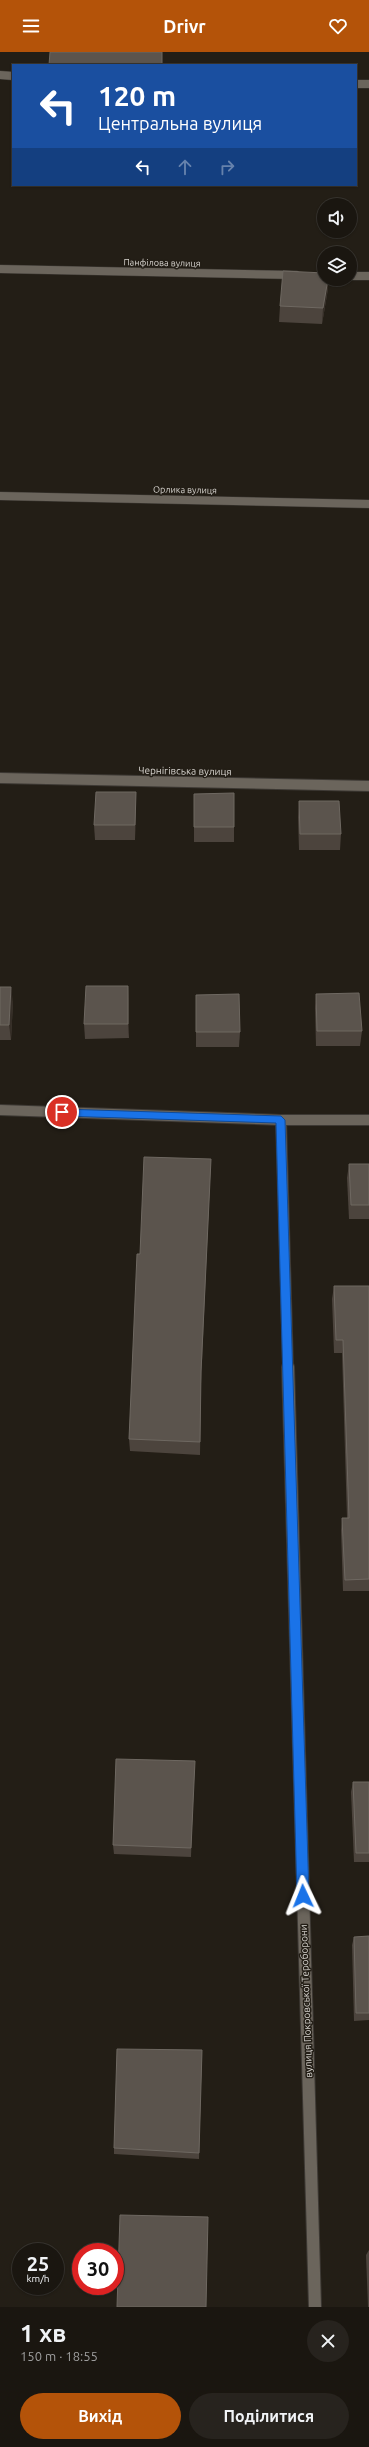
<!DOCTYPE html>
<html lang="uk">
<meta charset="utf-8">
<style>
body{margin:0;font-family:Ubuntu,sans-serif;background:#27231e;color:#f1f3f6;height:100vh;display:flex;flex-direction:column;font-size:15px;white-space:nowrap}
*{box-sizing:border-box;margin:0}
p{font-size:13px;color:#9f9f9f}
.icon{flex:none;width:22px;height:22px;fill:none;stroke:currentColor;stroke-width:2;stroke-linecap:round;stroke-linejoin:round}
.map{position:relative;height:2255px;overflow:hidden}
.details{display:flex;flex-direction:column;background:#1a1610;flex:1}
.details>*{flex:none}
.banner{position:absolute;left:12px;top:12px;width:345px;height:122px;border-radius:0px;box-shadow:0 1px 3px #0004,0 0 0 1px #383530;background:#1a4fa0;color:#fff;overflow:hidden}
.controls{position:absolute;left:317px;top:146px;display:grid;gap:8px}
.controls a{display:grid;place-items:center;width:40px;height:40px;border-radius:50%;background:#1a1610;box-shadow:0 1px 3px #0004,0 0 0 1px #383530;font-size:20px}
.speed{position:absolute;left:12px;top:2191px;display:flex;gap:8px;font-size:20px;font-weight:700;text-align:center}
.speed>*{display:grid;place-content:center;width:52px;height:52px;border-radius:50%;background:#1a1610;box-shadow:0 1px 3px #0004,0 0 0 1px #383530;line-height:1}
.speed small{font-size:10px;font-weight:400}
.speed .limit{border:6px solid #d22;background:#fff;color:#111}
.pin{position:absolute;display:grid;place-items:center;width:34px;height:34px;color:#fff;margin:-17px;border:2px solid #fff;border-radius:50%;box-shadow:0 1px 4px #0007}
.me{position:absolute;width:44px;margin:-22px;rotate:358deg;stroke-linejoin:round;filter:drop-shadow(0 0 3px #0008)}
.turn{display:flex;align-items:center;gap:14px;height:84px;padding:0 20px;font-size:18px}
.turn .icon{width:52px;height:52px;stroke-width:2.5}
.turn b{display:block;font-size:28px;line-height:34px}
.lanes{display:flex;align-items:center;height:38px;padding:0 20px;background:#0003;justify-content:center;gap:20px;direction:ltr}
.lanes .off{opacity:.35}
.round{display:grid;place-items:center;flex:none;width:42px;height:42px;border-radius:21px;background:#27231e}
.headline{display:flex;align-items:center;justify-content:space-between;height:68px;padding:0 20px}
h1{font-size:24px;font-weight:600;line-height:30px}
.action{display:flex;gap:8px;margin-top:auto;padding:8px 20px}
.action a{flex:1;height:46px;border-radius:24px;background:#b45309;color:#fff;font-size:16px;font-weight:600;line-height:46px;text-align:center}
.action a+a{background:#27231e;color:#f1f3f6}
header{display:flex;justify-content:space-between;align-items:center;height:52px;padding:0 20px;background:#b45309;color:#fff;font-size:18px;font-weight:600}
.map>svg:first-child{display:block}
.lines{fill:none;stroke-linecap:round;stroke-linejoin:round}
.minor-far2-casing{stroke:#3d3934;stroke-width:9}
.minor-far1-casing{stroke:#3d3934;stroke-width:12}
.minor-casing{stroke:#3d3934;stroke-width:14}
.minor-far2{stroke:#6b655c;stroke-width:8}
.minor-far1{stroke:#6b655c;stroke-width:10}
.minor{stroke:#6b655c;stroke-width:12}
.wall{fill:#4c443d}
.shaded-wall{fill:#352e27}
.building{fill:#5b544d;stroke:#6e6861}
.route{fill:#1a73e8;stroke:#114b97}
.labels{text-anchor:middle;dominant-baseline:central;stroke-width:3;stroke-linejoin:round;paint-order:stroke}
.far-street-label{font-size:9px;fill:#d8d5d0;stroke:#231e16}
.street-label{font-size:10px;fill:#d8d5d0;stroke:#231e16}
</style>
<header><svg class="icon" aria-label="menu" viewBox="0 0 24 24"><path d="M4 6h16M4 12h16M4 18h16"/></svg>Drivr<svg class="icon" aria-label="heart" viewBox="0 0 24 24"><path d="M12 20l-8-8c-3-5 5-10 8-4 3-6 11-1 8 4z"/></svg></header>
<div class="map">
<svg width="369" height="2255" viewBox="0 0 369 2255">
<rect width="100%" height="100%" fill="#231e16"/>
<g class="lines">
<g class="minor-far2-casing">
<g id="minor-far2">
<path d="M0,23l13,1"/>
<path d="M356,32h13"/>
<path d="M0,217l296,6"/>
<path d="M350,224h19"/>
<path d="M0,444l369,8"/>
</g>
</g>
<g class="minor-far1-casing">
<g id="minor-far1">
<path d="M0,726l369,8"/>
<path d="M0,1058l281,10h88"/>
<path d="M281,1068l7,248"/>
</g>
</g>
<g class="minor-casing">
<path id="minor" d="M288,1315l27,940"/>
</g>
<use href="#minor-far2" class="minor-far2"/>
<use href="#minor-far1" class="minor-far1"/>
<use href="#minor" class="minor"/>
</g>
<g class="wall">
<path d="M328,237l-6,35 -43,-2 1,-16z"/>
<path d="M136,740v15l-1,33h-40l-1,-15z"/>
<path d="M194,742l40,33v15h-40z"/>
<path d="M299,749l42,33 -1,16h-41l-1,-33z"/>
<path d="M128,934l1,52 -44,1 -1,-15z"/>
<path d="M0,935l13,15 -2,38h-11z"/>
<path d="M316,942l46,37 -2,15h-44l-1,-38z"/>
<path d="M196,943l44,37 -1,15h-43z"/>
<path d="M211,1107l-10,225 -1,71 -70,-4 -1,-12 11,-185z"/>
<path d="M349,1112h20v55h-20l-2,-41z"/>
<path d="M334,1234h35v305h-26l-2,-61 1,-12h5l-5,-165h-8l-2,-54z"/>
<path d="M194,1719l-3,86 -77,-3 -1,-9z"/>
<path d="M353,1730h16v80h-15l-3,-70z"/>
<path d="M369,1884v84l-15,1 -2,-76 2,-8z"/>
<path d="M202,1998l-3,109 -85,-5v-6z"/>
<path d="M369,2198v57h-1l-2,-52z"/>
</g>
<g class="shaded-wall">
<path d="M328,227v10l-6,35 1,-16z"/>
<path d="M136,740v15l-1,33v-15z"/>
<path d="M128,934l1,14v38l-1,-14z"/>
<path d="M11,935l2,15 -2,38 -2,-15z"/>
<path d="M211,1107l-1,14 -9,212v-13z"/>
</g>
<g class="building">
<path d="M50,0h112v13h-113z"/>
<path d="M283,219l41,2v6h4l-5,29 -43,-2z"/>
<path d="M96,740h40l-1,33h-41z"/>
<path d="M234,741v34h-40v-33z"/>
<path d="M299,749h40l2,33h-41z"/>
<path d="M86,934h42v38h-44z"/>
<path d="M0,935h11l-2,38h-9z"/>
<path d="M359,941l3,38h-45l-1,-37z"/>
<path d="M239,942l1,38h-44v-37z"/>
<path d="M144,1105l67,2 -10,213 -1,70 -71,-3 8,-185h3z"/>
<path d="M349,1112h20v41h-18z"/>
<path d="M334,1234h35v293l-24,1 -3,-62h7l-6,-178h-7z"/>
<path d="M116,1707l79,2 -4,87 -78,-3z"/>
<path d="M353,1730h16v71h-13z"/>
<path d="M369,1884v77h-13l-2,-76z"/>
<path d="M117,1997l85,1 -3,103 -85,-5z"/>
<path d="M120,2163l88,2 -2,90h-89z"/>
</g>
<path class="route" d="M62,1057l219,7 4,4 24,776 -6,5 -6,-5 -21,-773 -214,-7 -4,-4z"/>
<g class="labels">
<g class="far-street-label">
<text transform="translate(162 211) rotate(1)">Панфілова вулиця</text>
<text transform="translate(185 438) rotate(1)">Орлика вулиця</text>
</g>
<g class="street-label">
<text transform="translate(185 719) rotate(1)">Чернігівська вулиця</text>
<text transform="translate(306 1949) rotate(-92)">вулиця Покровської Тероборони</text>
</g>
</g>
</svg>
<div class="controls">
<a><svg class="icon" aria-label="sound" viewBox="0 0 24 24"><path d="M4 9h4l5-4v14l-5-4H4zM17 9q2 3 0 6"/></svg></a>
<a><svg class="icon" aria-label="layers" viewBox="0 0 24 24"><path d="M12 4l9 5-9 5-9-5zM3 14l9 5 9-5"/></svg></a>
</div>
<div class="speed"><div>25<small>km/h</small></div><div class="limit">30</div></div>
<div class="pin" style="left:62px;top:1060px;background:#d93025"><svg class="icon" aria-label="arrive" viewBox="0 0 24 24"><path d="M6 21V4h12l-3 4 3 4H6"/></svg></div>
<svg class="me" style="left:303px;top:1844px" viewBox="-20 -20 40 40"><path d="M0-17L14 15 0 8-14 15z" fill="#1a73e8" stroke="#fff" stroke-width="4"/></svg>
<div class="banner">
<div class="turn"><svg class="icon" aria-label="left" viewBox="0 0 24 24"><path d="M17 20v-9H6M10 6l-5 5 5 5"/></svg><div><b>120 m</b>Центральна вулиця</div></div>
<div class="lanes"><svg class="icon" aria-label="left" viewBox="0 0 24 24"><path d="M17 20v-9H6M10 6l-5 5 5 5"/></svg><svg class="icon off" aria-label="ahead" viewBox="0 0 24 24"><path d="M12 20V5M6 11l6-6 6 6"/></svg><svg class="icon off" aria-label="right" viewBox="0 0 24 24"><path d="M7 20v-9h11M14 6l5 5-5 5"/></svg></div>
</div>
</div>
<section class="details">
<div class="headline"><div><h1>1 хв</h1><p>150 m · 18:55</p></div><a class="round"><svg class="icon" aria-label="close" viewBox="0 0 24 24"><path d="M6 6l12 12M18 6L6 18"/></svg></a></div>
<div class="action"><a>Вихід</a><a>Поділитися</a></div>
</section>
